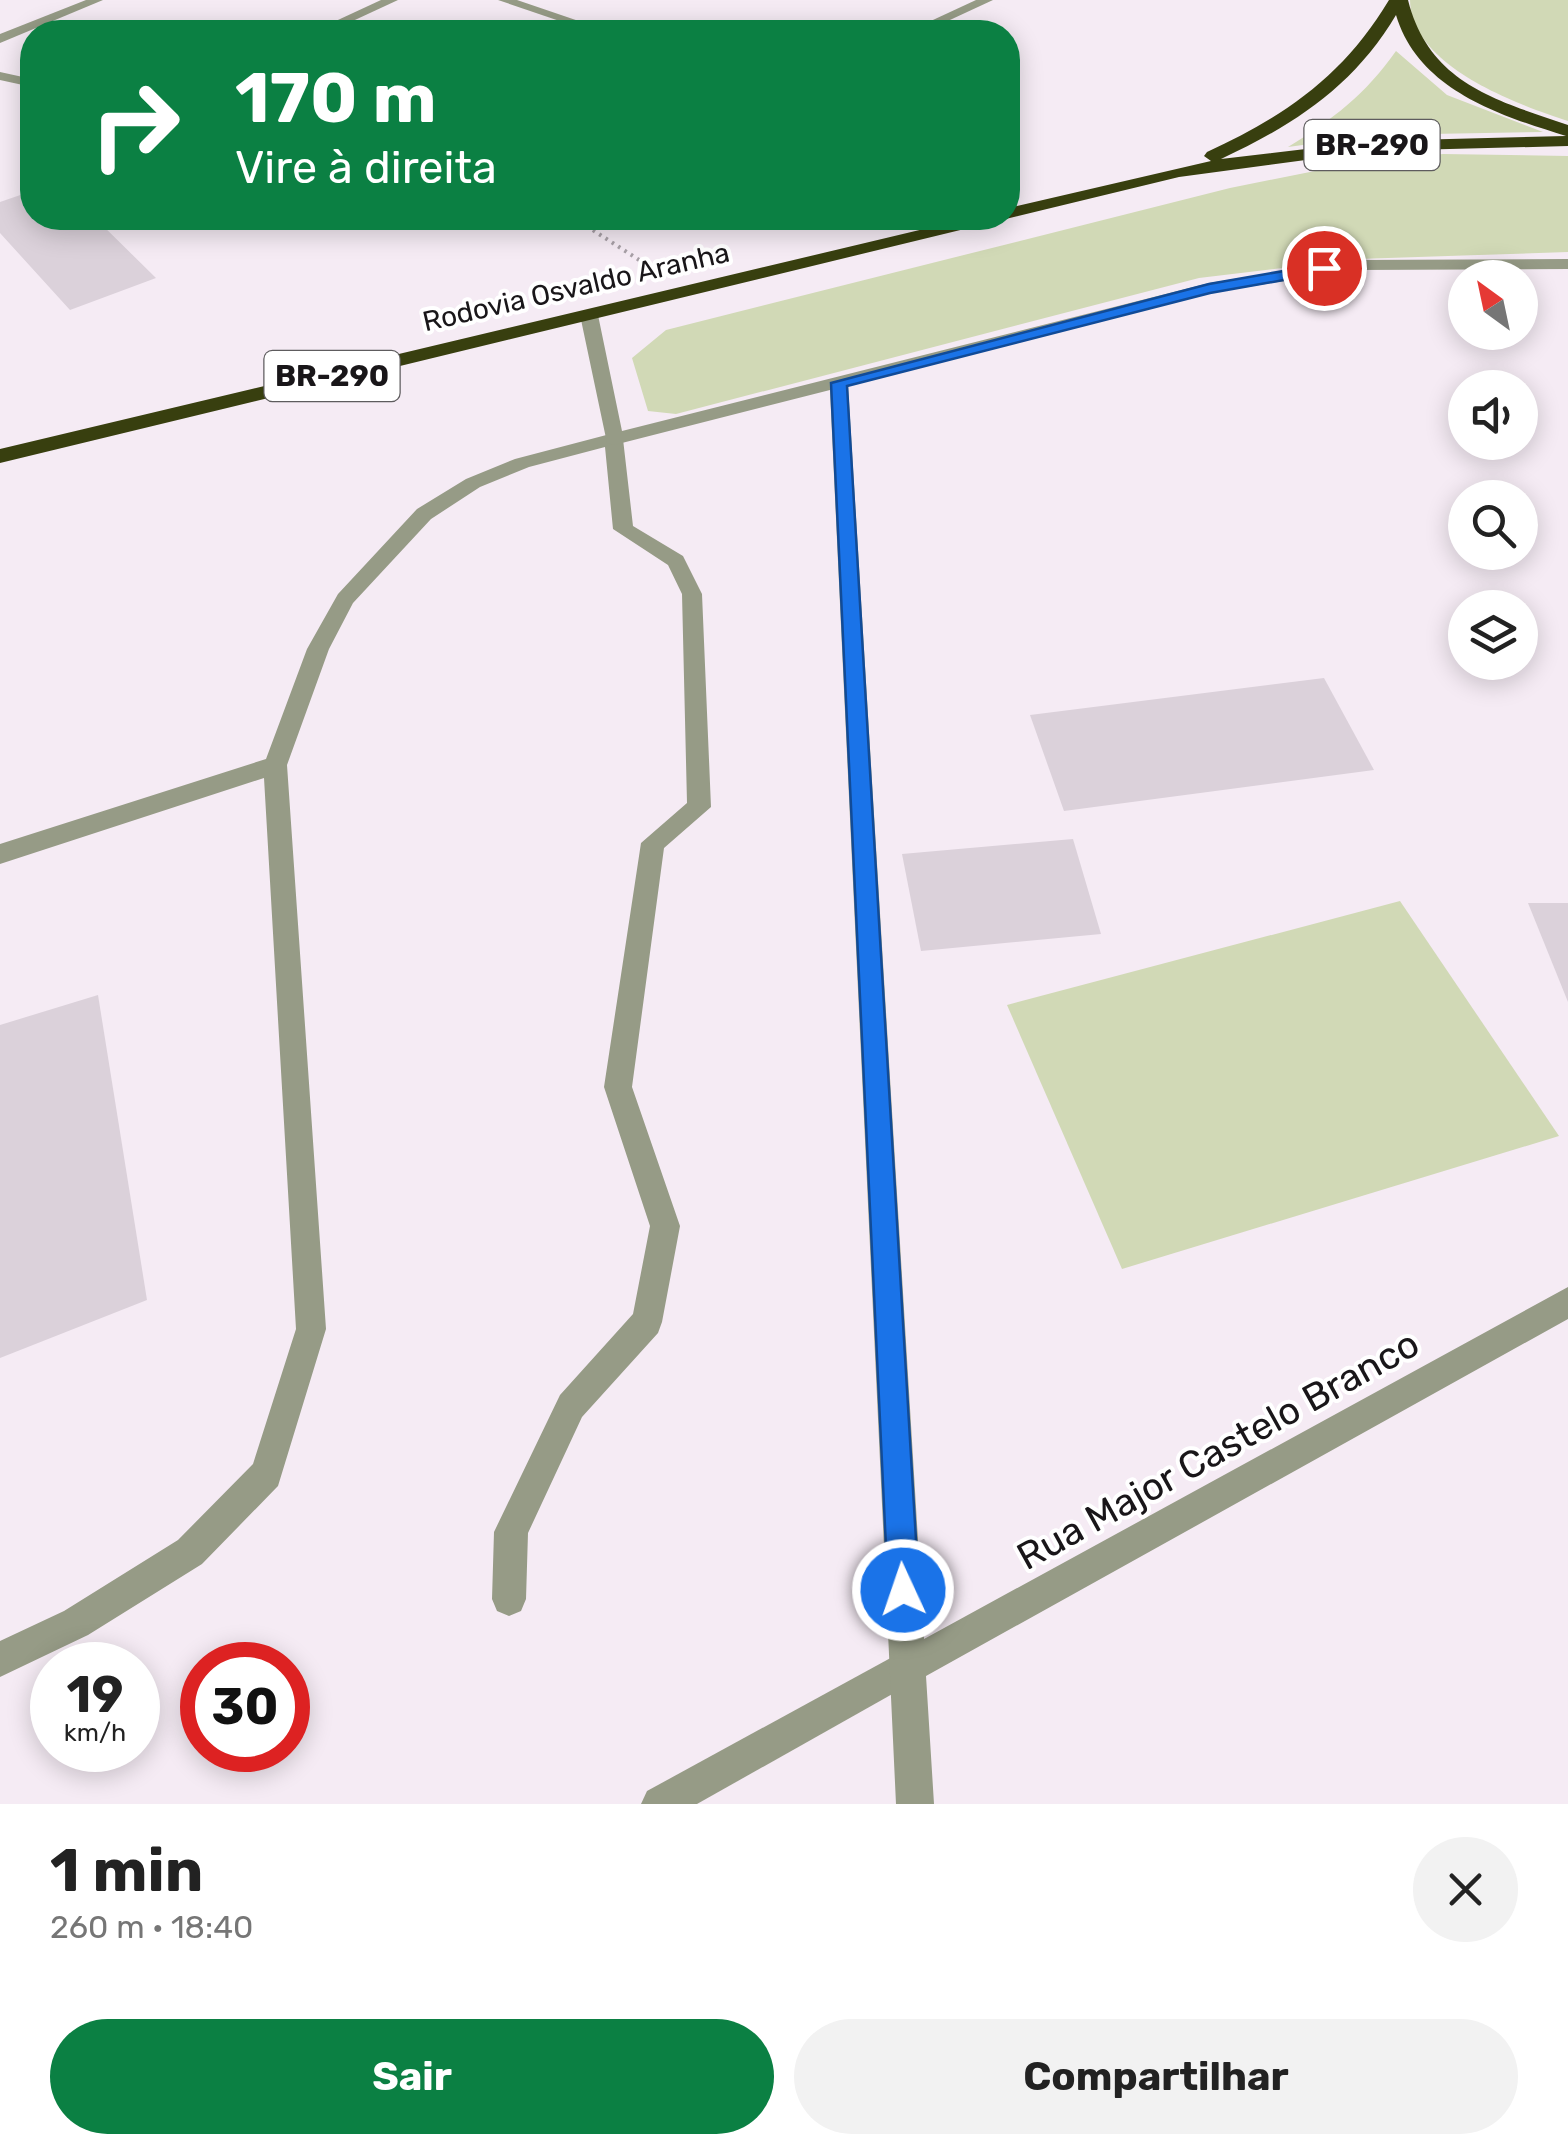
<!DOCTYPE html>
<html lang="pt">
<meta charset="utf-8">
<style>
body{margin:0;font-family:Rubik,sans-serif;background:#f2f2f2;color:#222;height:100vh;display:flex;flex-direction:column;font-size:38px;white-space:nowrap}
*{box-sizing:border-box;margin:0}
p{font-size:32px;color:#767676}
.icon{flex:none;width:55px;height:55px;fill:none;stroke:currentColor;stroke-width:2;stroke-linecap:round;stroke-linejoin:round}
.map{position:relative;height:1804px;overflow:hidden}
.sheet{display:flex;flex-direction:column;background:#fff;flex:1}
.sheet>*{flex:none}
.guide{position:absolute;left:20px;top:20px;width:1000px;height:210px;border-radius:40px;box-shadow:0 5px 25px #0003;background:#0b8043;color:#fff;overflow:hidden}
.needle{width:65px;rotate:327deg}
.buttons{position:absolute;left:1448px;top:260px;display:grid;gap:20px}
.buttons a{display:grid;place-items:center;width:90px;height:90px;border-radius:50%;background:#fff;box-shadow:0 5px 25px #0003;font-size:50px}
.speed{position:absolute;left:30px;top:1642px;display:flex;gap:20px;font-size:50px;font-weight:700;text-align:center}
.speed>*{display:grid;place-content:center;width:130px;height:130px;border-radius:50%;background:#fff;box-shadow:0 5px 25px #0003;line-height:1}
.speed small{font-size:25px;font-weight:400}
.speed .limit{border:15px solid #d22;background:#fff;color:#111}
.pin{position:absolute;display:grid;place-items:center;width:85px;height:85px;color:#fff;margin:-42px;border:5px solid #fff;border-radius:50%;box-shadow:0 2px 10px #0007}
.me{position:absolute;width:110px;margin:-55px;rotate:357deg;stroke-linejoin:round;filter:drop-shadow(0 0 8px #0008)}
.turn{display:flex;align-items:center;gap:35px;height:210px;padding:0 50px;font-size:45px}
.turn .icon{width:130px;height:130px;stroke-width:2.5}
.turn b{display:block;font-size:70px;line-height:85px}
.round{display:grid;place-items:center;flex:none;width:105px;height:105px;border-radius:52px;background:#f2f2f2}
.summary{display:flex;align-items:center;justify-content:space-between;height:170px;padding:0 50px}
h1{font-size:60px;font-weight:700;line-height:75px}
.button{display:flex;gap:20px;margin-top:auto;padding:20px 50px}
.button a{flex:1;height:115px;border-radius:60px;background:#0b8043;color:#fff;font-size:40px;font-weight:700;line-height:115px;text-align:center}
.button a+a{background:#f2f2f2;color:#222}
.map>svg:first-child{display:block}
.green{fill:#d1d9b6}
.building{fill:#dbd1da}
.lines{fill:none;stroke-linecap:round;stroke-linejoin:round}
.path{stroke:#a8a0a7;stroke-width:4;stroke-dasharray:2.5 5;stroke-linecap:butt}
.lane{fill:#969b86;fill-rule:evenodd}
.street{fill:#969b86;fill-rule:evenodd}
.highway{fill:#383f0f;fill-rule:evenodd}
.route{fill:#1a73e8;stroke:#114b97;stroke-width:2.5}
.labels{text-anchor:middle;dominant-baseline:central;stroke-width:8;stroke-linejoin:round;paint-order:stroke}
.far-street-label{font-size:28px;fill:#191619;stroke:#fff}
.shield{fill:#fff;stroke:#5e5c5e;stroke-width:2.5}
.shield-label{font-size:30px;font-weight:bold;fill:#191619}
.near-street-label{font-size:38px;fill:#191619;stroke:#fff}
</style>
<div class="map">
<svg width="1568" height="1804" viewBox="0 0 1568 1804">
<rect width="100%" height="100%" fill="#f5ebf4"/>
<g class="green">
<path d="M1410,0h158v121c-52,-17 -157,-55 -158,-121z"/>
<path d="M1396,51l51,44 96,37 -167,3 -88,12c44,-27 78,-53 108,-96z"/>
<path d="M1443,154l125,2v96l-210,7 -159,19 -523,136 -28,-3 -16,-53 34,-28 564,-142 115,-23z"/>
<path d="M1400,901l159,235 -437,133 -115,-264z"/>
</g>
<g class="building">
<path d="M32,191v27h63l61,60 -86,32 -70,-77v-31z"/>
<path d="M1324,678l50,92 -310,41 -34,-96z"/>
<path d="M1073,839l28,95 -180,17 -19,-97z"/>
<path d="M1528,903h40v99z"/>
<path d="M98,995l49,305 -147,58v-333z"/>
</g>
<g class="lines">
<path class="path" d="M574,218l73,47"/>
<g class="lane">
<path d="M203,218l-11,6 -8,-5 1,-1z"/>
<path d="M614,433l9,6 10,87 50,30 19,38 9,213 -47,41 -32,239 48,139 -18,96 -4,11 -76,84 -54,116 -2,66 -5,12 -12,5 -12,-5 -5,-12 2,-67 66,-137 73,-81 17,-88 -46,-139 37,-244 46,-40 -5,-209 -14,-29 -55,-36 -8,-82 -76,20 -49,20 -49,32 -78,84 -24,46 -42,116 39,564 -48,157 -76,78 -114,71 -88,42v-36l64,-30 114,-71 75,-76 43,-135 -32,-551 -264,86v-20l266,-85 41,-110 31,-55 79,-85 49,-30 49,-20z"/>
<path d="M907,1649l12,6 6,12 -6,12 -222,125h-56l6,-13z"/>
</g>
<g class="street">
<path d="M86,0h17l-103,43v-9z"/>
<path d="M381,0h17l-69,32h-17z"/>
<path d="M498,0h19l94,32h-19z"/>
<path d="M976,0h17l-69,32h-17z"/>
<path d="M0,72l32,7v8l-32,-7z"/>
<path d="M1568,259v10l-214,1 -145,23 -361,92 76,1254 644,-352v32l-642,357 8,128h-38l-66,-1414 -216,55 -7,-2 -27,-128 9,-5 9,5 24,116 587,-148 145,-23z"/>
</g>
<path class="highway" d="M1389,0h19c21,83 87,100 160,125v21l-195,5 -194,26 -1179,286v-14l970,-231h38v-10l203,-47 -7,-5 3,-4c79,-36 137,-77 182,-152zM1396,15c22,74 102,100 170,121l-193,5 -152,18c73,-34 133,-73 175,-144z"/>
</g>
<path class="route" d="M1324,264l7,4 -2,4 -119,21 -363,93 72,1204 -5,11 -11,4 -11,-4 -4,-11 -57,-1207 378,-99z"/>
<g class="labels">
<g class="far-street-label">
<text transform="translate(576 287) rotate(-13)">Rodovia Osvaldo Aranha</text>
</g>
<g class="shield">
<rect x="1304.5" y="120" width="135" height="50" rx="8"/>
<rect x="264.5" y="351" width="135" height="50" rx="8"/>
</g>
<g class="shield-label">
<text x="1372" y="145">BR-290</text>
<text x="332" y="376">BR-290</text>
</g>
<g class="near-street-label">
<text transform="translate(1218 1450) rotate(-29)">Rua Major Castelo Branco</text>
</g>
</g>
</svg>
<div class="buttons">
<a><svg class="needle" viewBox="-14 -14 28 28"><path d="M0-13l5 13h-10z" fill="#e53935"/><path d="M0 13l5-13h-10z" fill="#767676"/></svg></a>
<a><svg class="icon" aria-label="sound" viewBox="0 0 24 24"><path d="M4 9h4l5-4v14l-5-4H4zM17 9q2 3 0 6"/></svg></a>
<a><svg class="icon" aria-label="search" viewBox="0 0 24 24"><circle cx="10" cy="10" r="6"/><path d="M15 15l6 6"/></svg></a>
<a><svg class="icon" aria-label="layers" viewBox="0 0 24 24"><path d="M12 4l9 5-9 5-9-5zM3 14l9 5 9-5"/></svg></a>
</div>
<div class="speed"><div>19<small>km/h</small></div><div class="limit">30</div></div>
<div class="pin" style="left:1324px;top:268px;background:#d93025"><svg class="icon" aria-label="arrive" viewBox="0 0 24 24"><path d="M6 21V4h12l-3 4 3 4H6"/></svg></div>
<svg class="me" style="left:903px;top:1590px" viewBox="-20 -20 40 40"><circle r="17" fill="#1a73e8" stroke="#fff" stroke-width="3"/><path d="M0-11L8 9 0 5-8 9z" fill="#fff"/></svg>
<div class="guide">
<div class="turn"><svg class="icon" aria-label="right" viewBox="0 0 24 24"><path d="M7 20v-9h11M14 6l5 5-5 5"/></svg><div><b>170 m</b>Vire à direita</div></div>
</div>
</div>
<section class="sheet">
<div class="summary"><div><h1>1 min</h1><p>260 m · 18:40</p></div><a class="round"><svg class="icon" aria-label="close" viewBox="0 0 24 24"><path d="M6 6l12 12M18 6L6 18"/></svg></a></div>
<div class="button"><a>Sair</a><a>Compartilhar</a></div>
</section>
